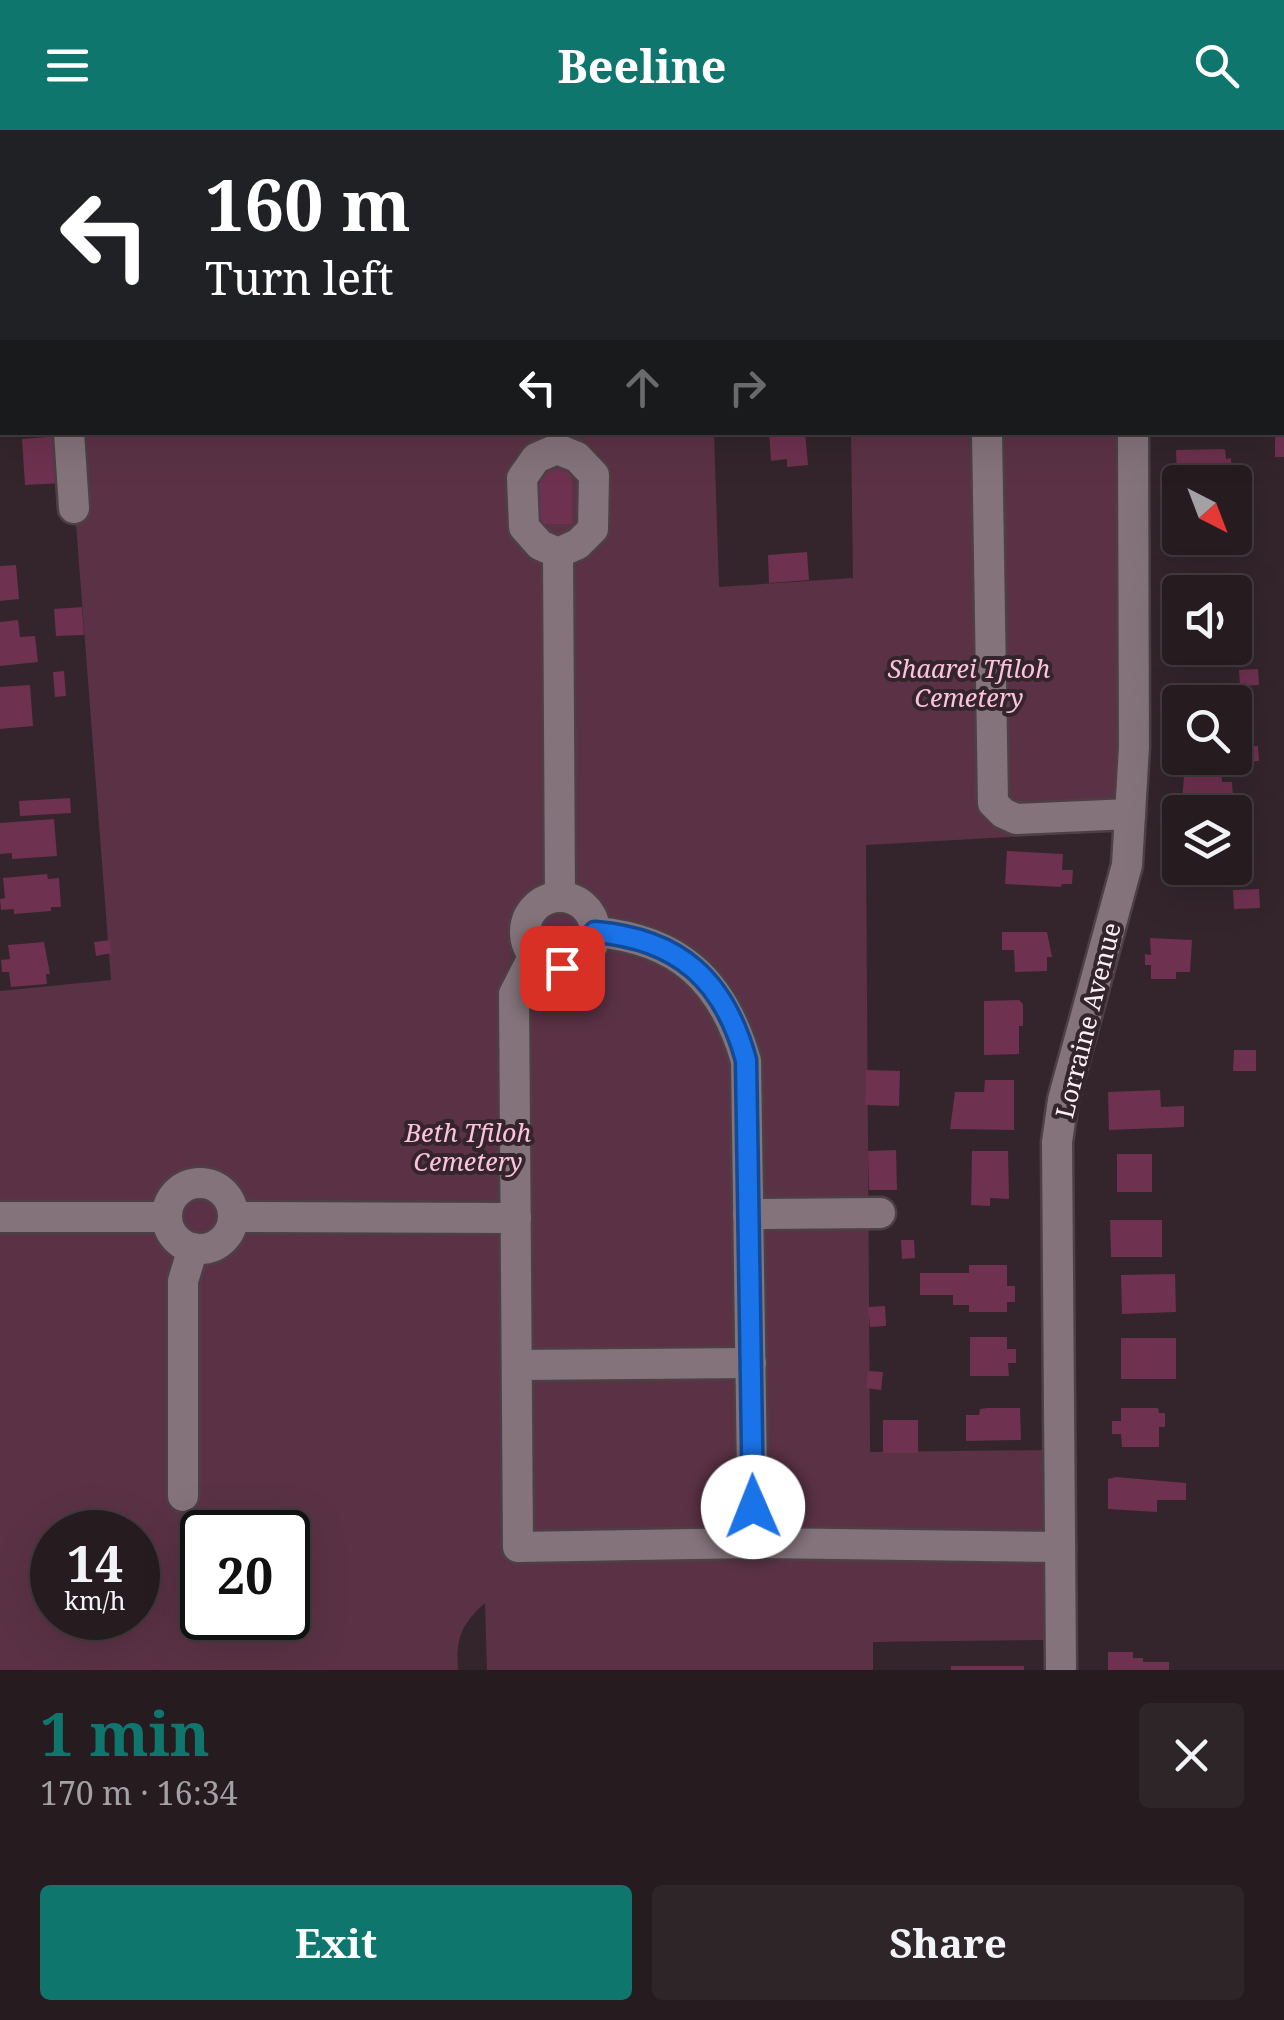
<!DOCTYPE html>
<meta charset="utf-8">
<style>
body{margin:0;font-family:"Noto Serif",serif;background:#2e2529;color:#f1f3f6;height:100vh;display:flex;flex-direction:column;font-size:38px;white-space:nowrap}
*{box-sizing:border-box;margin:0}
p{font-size:32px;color:#a4a1a5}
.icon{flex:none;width:55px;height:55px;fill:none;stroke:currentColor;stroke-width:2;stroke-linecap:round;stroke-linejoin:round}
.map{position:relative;height:1540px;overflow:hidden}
.side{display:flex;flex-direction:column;background:#261c20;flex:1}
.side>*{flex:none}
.hud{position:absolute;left:0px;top:0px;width:1285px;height:305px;box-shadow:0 10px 40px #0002,0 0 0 2px #423a3e;background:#202124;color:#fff;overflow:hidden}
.needle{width:65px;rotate:138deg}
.tools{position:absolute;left:1162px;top:335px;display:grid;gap:20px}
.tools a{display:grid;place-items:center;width:90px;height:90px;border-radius:10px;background:#261c20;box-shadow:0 10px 40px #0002,0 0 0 2px #423a3e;font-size:50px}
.speed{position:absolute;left:30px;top:1380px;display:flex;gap:20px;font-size:50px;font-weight:700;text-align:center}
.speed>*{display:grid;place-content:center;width:130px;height:130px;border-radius:50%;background:#261c20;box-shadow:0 10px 40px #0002,0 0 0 2px #423a3e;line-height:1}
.speed small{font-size:25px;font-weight:400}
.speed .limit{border:5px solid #111;border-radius:15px;background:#fff;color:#111}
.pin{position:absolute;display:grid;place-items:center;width:85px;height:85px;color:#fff;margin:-42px;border-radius:20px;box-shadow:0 5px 15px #0006}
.me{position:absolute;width:110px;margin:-55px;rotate:359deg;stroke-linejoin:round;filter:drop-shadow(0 0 8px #0008)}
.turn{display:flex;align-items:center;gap:35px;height:210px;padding:0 40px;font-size:45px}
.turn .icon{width:130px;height:130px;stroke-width:2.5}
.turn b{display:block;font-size:70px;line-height:85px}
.lanes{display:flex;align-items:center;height:95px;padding:0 40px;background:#0003;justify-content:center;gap:50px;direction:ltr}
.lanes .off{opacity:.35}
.round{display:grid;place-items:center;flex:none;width:105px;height:105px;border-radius:10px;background:#2e2529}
.overview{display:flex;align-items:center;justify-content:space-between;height:170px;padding:0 40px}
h1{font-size:60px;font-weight:700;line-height:75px;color:#0f766e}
.cta{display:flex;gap:20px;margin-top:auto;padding:20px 40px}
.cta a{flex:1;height:115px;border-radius:10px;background:#0f766e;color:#fff;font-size:40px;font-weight:700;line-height:115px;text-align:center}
.cta a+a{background:#2e2529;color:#f1f3f6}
header{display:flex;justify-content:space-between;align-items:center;height:130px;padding:0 40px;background:#0f766e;color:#fff;font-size:45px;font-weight:700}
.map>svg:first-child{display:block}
.green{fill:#5b3245;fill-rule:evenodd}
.building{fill:#6e314f}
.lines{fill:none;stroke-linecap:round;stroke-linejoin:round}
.minor-casing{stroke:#4c4045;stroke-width:35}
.major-casing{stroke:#4c4045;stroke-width:42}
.minor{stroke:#84737a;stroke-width:30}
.major{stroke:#518f82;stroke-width:38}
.route-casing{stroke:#114b97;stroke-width:25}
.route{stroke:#1a73e8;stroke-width:18}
.labels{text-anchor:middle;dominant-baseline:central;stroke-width:8;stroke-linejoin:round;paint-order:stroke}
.park-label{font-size:25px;font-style:italic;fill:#fec3dc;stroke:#33252b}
.street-label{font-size:25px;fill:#fbf1f5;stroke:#33252b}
</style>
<header><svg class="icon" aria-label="menu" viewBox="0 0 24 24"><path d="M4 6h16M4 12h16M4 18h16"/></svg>Beeline<svg class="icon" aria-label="search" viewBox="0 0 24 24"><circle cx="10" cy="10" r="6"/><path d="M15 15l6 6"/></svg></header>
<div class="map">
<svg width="1284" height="1540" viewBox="0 0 1284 1540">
<rect width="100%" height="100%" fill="#33252b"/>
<g class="green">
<path d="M192,0h1092v123l-2,-121z"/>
<path d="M69,303h645l5,154 134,-9 -2,-145h272l-5,398 -252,14 4,607 180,-2 -4,190 -173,2v28h-386l-2,-67c-24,22 -29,34 -27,67h-458v-679l111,-11zM52,1402h86v86h-86zM202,1402h86v86h-86z"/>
</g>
<g class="building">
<path d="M769,302h36l3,33 -21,2v-8l-16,2z"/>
<rect x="1275" y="302" width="9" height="25"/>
<path d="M60,306l3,47 -38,2 -3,-46z"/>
<path d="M1225,319l1,10 5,-1 1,24h-45v-7h-10l-1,-25z"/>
<rect x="539" y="339" width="33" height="55"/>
<path d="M807,422l2,28 -40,3 -1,-28z"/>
<path d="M16,435l3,34 -19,2v-35z"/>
<path d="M1233,447h11v21l-9,-1z"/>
<path d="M82,477l2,28 -28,1 -2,-27z"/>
<path d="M18,490l2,17 15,-1 3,26 -38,4v-44z"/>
<path d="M1258,539l1,16 -19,1 -1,-16z"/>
<path d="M64,541l2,25 -11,1 -2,-25z"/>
<path d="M30,555l3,41 -33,3v-42z"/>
<path d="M1220,558l1,14h-40v-13z"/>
<path d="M1258,616l1,15 -18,1v-15z"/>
<path d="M1185,635h36l1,17h10l2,30h-53z"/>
<path d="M70,668l1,15 -51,3 -1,-15z"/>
<path d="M54,689l3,37 -45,3v-6l-12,1v-31z"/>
<path d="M1007,721l56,3 -1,16h11l-1,14h-10l-1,3 -56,-3z"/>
<path d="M47,744l1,5 11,-1 2,29h-10v4l-37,3v-5l-13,1 -1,-11 5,-1 -2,-20z"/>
<path d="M1259,759l1,19 -26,1 -1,-19z"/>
<path d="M1002,802h45l5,25h-5v14l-32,1 -1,-22h-12z"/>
<path d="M1150,808l42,2 -2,32h-14v7h-25v-14h-6v-11l6,1z"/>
<path d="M110,810l2,13 -16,3 -2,-14z"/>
<path d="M44,812l6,32h-4l1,10 -36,3 -2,-15h-7l-1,-12 9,-1 -2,-14z"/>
<path d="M1019,870l4,4v22h-4v28l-35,1v-54z"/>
<path d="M1234,920h22v21h-23z"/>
<path d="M866,940l34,1 -1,35 -34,-1z"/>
<path d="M985,950h29v50l-64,-1 5,-37h29z"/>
<path d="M1160,960l1,17 23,-1v21l-75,3 -1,-38z"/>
<path d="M896,1020l1,40h-28l-1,-39z"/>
<path d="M972,1021h36l1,48 -19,-1v8l-19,-1z"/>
<rect x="1117" y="1024" width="35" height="38"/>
<path d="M1110,1090h52v37h-51z"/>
<path d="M901,1110h13l1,18 -13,1z"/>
<path d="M969,1135h38v21h8v16h-8v10h-38v-7h-16v-10h-33v-22h49z"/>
<path d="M1175,1144l1,38 -54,2 -1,-39z"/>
<path d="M885,1176l1,20 -16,1 -2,-20z"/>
<path d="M970,1207h37v12h9v14h-8l1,13h-39z"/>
<rect x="1121" y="1208" width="55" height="41"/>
<path d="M868,1241l15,1 -2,18 -15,-2z"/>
<path d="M1020,1278l1,32 -55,1v-26h13l1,-6 7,-1z"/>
<path d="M1121,1278h37l1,5h6v14h-6v20h-37l-1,-13h-9v-13h9z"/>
<rect x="883" y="1290" width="35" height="33"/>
<path d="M1116,1347l70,6v17h-29v12l-49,-3v-30z"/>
<path d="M1108,1522h25v6h10v4h26v8h-61z"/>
<rect x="951" y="1536" width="73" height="4"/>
</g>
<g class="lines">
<g class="minor-casing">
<g id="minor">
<path d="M1264,0l20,3"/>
<path d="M69,302l5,76"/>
<path d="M987,302l6,371 10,10 13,6 114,-5"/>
<path d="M557,319l20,8 17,18 -1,54 -15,15 -20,9 -18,-8 -16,-18 -2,-49 14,-20z"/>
<path d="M558,423l2,343"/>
<circle cx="560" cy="802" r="35"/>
<path d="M595,802c84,7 128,49 151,129l7,482"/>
<path d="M534,825l-20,39 4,553 235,-4 307,4"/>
<circle cx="200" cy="1086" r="33"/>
<path d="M748,1084l132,-1"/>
<path d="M0,1087h167"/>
<path d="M233,1087l283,1"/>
<path d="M517,1235l234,-2"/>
<path d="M183,1366v-215l10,-33"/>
<path d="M1061,1540l-4,-528 6,-42 64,-235 7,-118 -1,-315"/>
</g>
</g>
<g class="major-casing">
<g id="major">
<path d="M1282,137h2"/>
<path d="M0,231h2"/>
</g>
</g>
<use href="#minor" class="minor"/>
<use href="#major" class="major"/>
</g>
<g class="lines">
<g class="route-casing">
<path id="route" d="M562,838c20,-5 32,-15 33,-36 84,7 129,48 151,128l7,447"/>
</g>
<use href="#route" class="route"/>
</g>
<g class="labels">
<g class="park-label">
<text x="969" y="538">Shaarei Tfiloh<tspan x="969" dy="29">Cemetery</tspan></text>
<text x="468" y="1002">Beth Tfiloh<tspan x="468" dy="29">Cemetery</tspan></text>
</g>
<g class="street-label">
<text transform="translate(1087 890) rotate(-76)">Lorraine Avenue</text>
</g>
</g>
</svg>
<div class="tools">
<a><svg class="needle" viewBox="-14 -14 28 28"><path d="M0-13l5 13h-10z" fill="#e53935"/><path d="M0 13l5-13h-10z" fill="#a4a1a5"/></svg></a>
<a><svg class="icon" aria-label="sound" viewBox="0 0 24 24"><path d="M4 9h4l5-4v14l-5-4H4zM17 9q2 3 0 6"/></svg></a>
<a><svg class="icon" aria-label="search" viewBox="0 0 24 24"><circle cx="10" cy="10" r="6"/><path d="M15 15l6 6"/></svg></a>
<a><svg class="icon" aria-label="layers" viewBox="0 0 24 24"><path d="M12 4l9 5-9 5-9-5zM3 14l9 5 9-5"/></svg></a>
</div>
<div class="speed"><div>14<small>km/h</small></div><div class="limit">20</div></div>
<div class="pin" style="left:562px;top:838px;background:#d93025"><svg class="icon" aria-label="arrive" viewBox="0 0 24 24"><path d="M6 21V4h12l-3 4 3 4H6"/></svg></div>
<svg class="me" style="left:753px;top:1377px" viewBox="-20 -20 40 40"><circle r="19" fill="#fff"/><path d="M0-13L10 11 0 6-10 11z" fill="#1a73e8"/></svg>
<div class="hud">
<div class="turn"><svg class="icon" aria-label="left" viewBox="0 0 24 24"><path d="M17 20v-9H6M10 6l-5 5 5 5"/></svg><div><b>160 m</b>Turn left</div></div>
<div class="lanes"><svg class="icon" aria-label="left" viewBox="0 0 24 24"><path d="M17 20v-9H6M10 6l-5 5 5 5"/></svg><svg class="icon off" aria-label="ahead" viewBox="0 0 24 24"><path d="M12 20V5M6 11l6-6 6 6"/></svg><svg class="icon off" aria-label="right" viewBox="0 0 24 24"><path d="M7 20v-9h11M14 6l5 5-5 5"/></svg></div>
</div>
</div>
<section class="side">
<div class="overview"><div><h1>1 min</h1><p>170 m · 16:34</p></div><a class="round"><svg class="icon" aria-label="close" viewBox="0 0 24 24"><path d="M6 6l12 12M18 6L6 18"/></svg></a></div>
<div class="cta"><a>Exit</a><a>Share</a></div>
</section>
